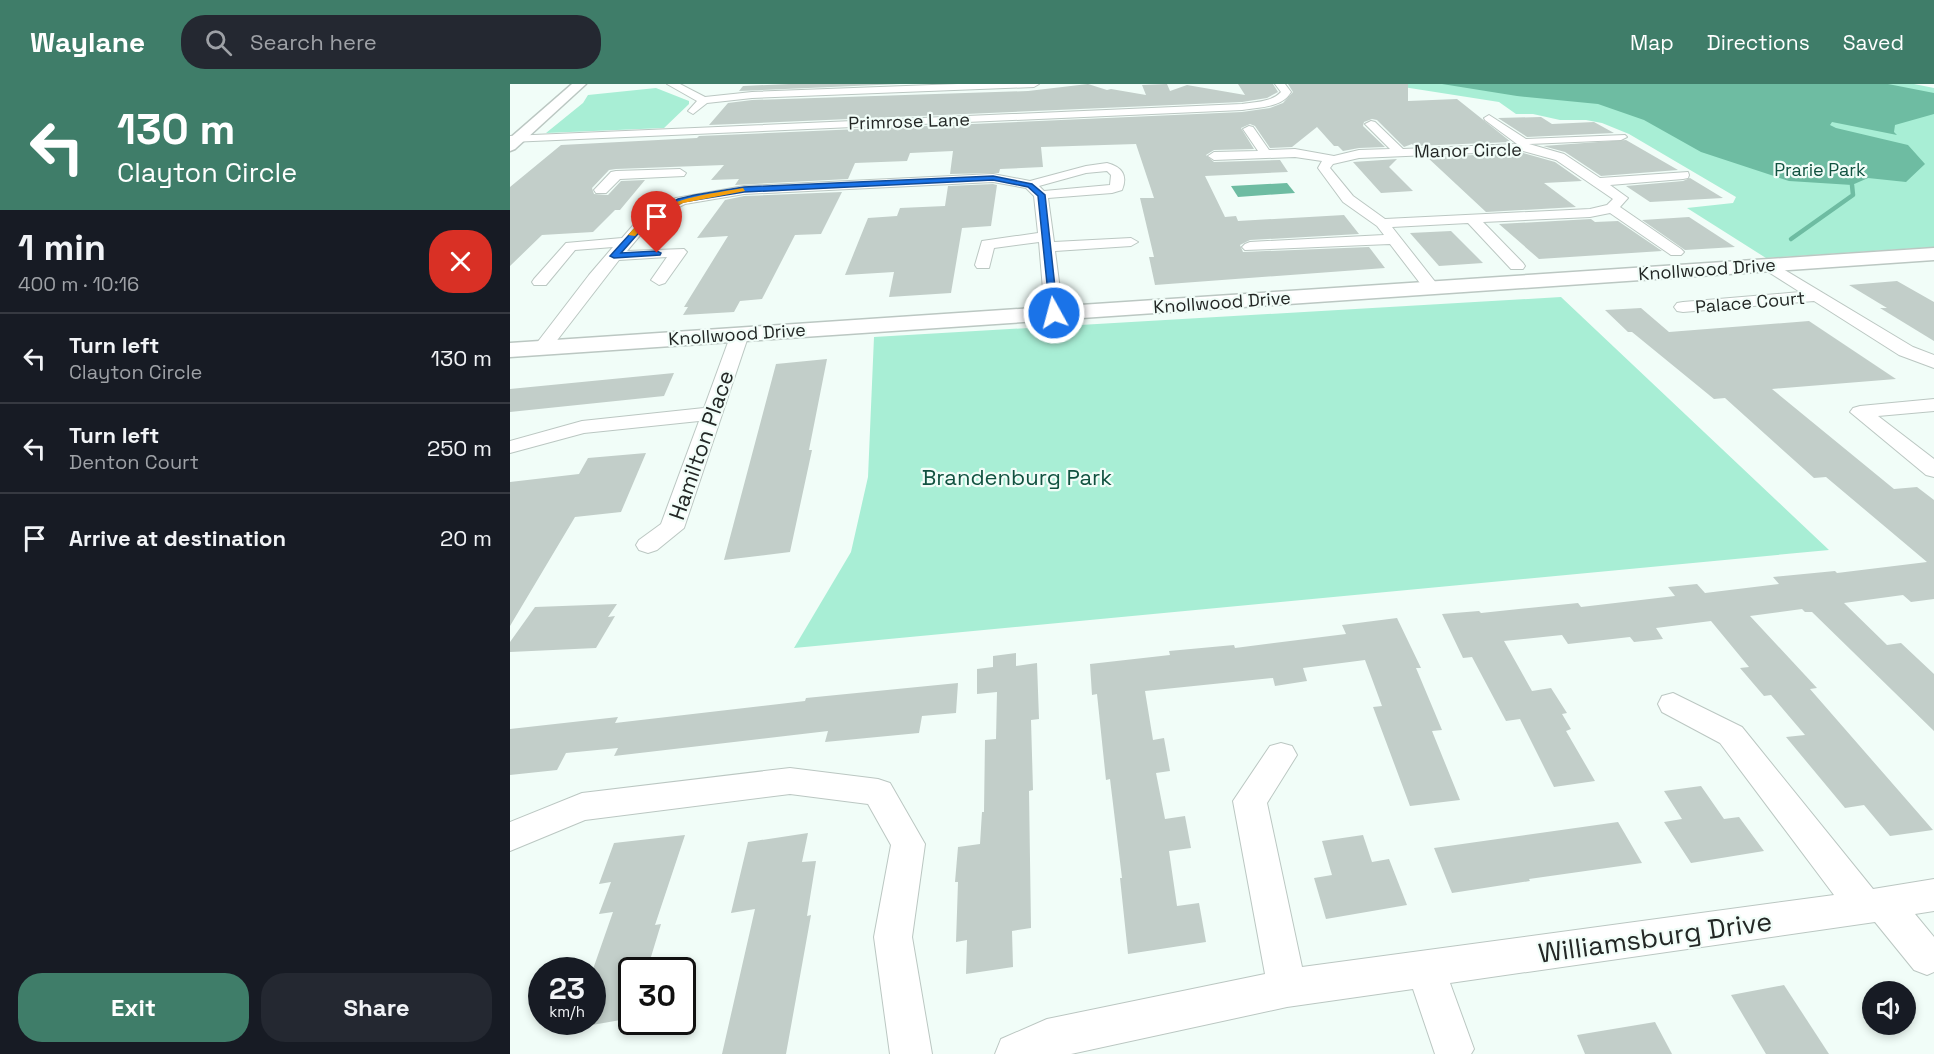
<!DOCTYPE html>
<meta charset="utf-8">
<style>
body{margin:0;font-family:"Space Grotesk",sans-serif;background:#242831;color:#f1f3f6;height:100vh;display:flex;flex-direction:column;font-size:22px;white-space:nowrap}
*{box-sizing:border-box;margin:0}
p{font-size:20px;color:#9ea1a6}
.icon{flex:none;width:33px;height:33px;fill:none;stroke:currentColor;stroke-width:2;stroke-linecap:round;stroke-linejoin:round}
.map{position:relative;flex:1;overflow:hidden}
.side{display:flex;flex-direction:column;background:#171b24;width:510px}
.side>*{flex:none}
.guide{background:#3f7d69;color:#fff;overflow:hidden}
.tools{position:absolute;left:1352px;top:897px;display:grid;gap:12px}
.tools a{display:grid;place-items:center;width:54px;height:54px;border-radius:50%;background:#171b24;box-shadow:0 3px 9px #0003;font-size:30px}
.speed{position:absolute;left:18px;top:873px;display:flex;gap:12px;font-size:30px;font-weight:700;text-align:center}
.speed>*{display:grid;place-content:center;width:78px;height:78px;border-radius:50%;background:#171b24;box-shadow:0 3px 9px #0003;line-height:1}
.speed small{font-size:15px;font-weight:400}
.speed .limit{border:3px solid #111;border-radius:9px;background:#fff;color:#111}
.pin{position:absolute;display:grid;place-items:center;width:51px;height:51px;color:#fff;margin:-62px -26px;border-radius:50% 50% 50% 0;rotate:-45deg;box-shadow:0 0 6px #0007}
.pin .icon{rotate:45deg}
.me{position:absolute;width:66px;margin:-33px;rotate:353deg;stroke-linejoin:round;filter:drop-shadow(0 0 4px #0008)}
.turn{display:flex;align-items:center;gap:21px;height:126px;padding:0 18px;font-size:27px}
.turn .icon{width:78px;height:78px;stroke-width:2.5}
.turn b{display:block;font-size:42px;line-height:51px}
.round{display:grid;place-items:center;flex:none;width:63px;height:63px;border-radius:24px;background:#242831}
.overview{display:flex;align-items:center;justify-content:space-between;height:102px;padding:0 18px}
h1{font-size:36px;font-weight:600;line-height:45px}
.primary-button{display:flex;gap:12px;margin-top:auto;padding:12px 18px}
.primary-button a{flex:1;height:69px;border-radius:24px;background:#3f7d69;color:#fff;font-size:24px;font-weight:600;line-height:69px;text-align:center}
.primary-button a+a{background:#242831;color:#f1f3f6}
ul{padding:0;list-style:none}
li{display:flex;align-items:center;gap:18px;height:90px;padding:0 18px;border-top:2px solid #363941}
li div{flex:1}
li b{display:block;font-size:22px}
li em{font-style:normal}
header{display:flex;align-items:center;gap:36px;box-sizing:border-box;height:84px;padding:0 30px;background:#3f7d69;color:#fff}
header strong{font-size:28px}
nav{display:flex;gap:33px;margin-inline-start:auto;font-size:21px}
.search{width:420px;height:54px;background:#242831;display:flex;align-items:center;gap:15px;box-sizing:border-box;padding:0 21px;border-radius:24px;color:#9ea1a6;font-size:22px}
main{display:flex;flex:1;min-height:0}
.map>svg:first-child{display:block}
.green{fill:#a8eed5}
.water{fill:#6ebca2}
.lines{fill:none;stroke-linecap:round;stroke-linejoin:round}
.stream{stroke:#6ebca2;stroke-width:4.5}
.building{fill:#c2cec9}
.street-casing{stroke:#bbc7c2;stroke-width:2}
.secondary-casing{stroke:#bbc7c2;stroke-width:3}
.street{fill:#fff;fill-rule:evenodd}
.secondary{fill:#fff;fill-rule:evenodd}
.route{fill:#1a73e8;stroke:#114b97;stroke-width:1.5}
.slow{fill:#f59e0b}
.labels{text-anchor:middle;dominant-baseline:central;stroke-width:4.5;stroke-linejoin:round;paint-order:stroke}
.far-street-label{font-size:18px;fill:#232725;stroke:#f1fdf8}
.far-park-label{font-size:18px;fill:#115240;stroke:#f1fdf8}
.street-label{font-size:22px;fill:#232725;stroke:#f1fdf8}
.park-label{font-size:22px;fill:#115240;stroke:#f1fdf8}
.near-street-label{font-size:27px;fill:#232725;stroke:#f1fdf8}
</style>
<header>
<strong>Waylane</strong>
<div class="search"><svg class="icon" aria-label="search" viewBox="0 0 24 24"><circle cx="10" cy="10" r="6"/><path d="M15 15l6 6"/></svg>Search here</div>
<nav><a>Map</a><a>Directions</a><a>Saved</a></nav>
</header>
<main>
<section class="side">
<div class="guide">
<div class="turn"><svg class="icon" aria-label="left" viewBox="0 0 24 24"><path d="M17 20v-9H6M10 6l-5 5 5 5"/></svg><div><b>130 m</b>Clayton Circle</div></div>
</div>
<div class="overview"><div><h1>1 min</h1><p>400 m · 10:16</p></div><a class="round" style="background:#d93025;color:#fff"><svg class="icon" aria-label="close" viewBox="0 0 24 24"><path d="M6 6l12 12M18 6L6 18"/></svg></a></div>
<ul>
<li><svg class="icon" aria-label="left" viewBox="0 0 24 24"><path d="M17 20v-9H6M10 6l-5 5 5 5"/></svg><div><b>Turn left</b><p>Clayton Circle</p></div><em>130 m</em></li>
<li><svg class="icon" aria-label="left" viewBox="0 0 24 24"><path d="M17 20v-9H6M10 6l-5 5 5 5"/></svg><div><b>Turn left</b><p>Denton Court</p></div><em>250 m</em></li>
<li><svg class="icon" aria-label="arrive" viewBox="0 0 24 24"><path d="M6 21V4h12l-3 4 3 4H6"/></svg><div><b>Arrive at destination</b></div><em>20 m</em></li>
</ul>
<div class="primary-button"><a>Exit</a><a>Share</a></div>
</section>
<div class="map">
<svg width="1424" height="970" viewBox="0 0 1424 970">
<rect width="100%" height="100%" fill="#f1fdf8"/>
<g class="green">
<path d="M874,0h530l20,4v159l-168,11 -79,-50 46,-5 3,-6 -107,-63 -27,-11 -16,-3h-26l-27,-6h-17l-17,-12z"/>
<path d="M146,4l33,13v3l-25,24 -118,5 37,-30 5,-8z"/>
<path d="M1051,213l268,253 -1035,98 57,-96 17,-75 6,-140z"/>
</g>
<g class="water">
<path d="M932,0h446l46,9v21l-39,11 -1,7 3,3 -65,-13 -2,3 6,3 72,17 17,19 -19,18 -38,-4 -16,7 -63,-4 -88,-29 -57,-32 -46,-16 -81,-8z"/>
<path d="M777,99l8,10 -57,4 -7,-11z"/>
</g>
<g class="lines">
<path class="stream" d="M1281,155l62,-44 -1,-10"/>
</g>
<g class="building">
<path d="M279,0h111l-161,7 4,-5z"/>
<path d="M578,0l19,6 4,-1 35,6 -4,-10 25,-1 3,7 17,-6 58,10 -7,-11h35l5,8 -11,6 -25,4 -533,23 19,-22 24,-3 276,-9z"/>
<path d="M778,0h120v17l49,-2 54,43 -97,4 -2,-2 -8,3 -27,-27 -5,-1 -8,3 -1,4 22,21 -26,1 -16,3 -5,-5h-4l-17,-19 -25,20 -22,1 -15,-22 -5,-2 -9,4 13,21 -40,1 -8,5 8,7 66,-2 8,12 -83,4 20,41 11,-1 2,5 106,-6 15,19 -109,6 -10,5 3,7 126,-5 16,21 -230,17 -6,-28h5l-14,-59h14l-18,-54 -95,3 2,20 -43,2 -1,4 -49,1 3,-23 -43,2 -3,8 -52,2 -7,16 -113,6 4,-6 -28,1 13,-15 -108,4 -7,1 -17,18 2,6 14,1 13,-14 24,-1 -25,30h-5l-22,22 -51,3 -32,31v-79l51,-42 136,-7 2,-2 543,-24 28,-4 13,-5 10,-11z"/>
<path d="M1031,33l11,7 42,-2 20,11 -87,4 -29,-19z"/>
<path d="M1116,56l52,30 -77,6 -36,-24 -22,-6z"/>
<path d="M1013,69l32,9 27,19 -38,2 32,24 -90,5 -59,-55z"/>
<path d="M887,75l-8,8 24,24 -32,2 -28,-31z"/>
<path d="M1180,94l33,20 -73,4 -24,-16 57,-5z"/>
<path d="M483,100l4,1 -6,41 -29,2 -11,65 -62,4 5,-25 -49,3 23,-57 29,-2 3,-8 45,-2 3,-20z"/>
<path d="M332,108l-21,42 -26,1 -33,64 -22,2 -6,11 -51,3 5,-8h-4l44,-71 -31,2 28,-38 19,-4z"/>
<path d="M1179,133l46,30 -50,3 -43,-30z"/>
<path d="M1081,135l4,3 23,-1 44,30 -123,8 -40,-35z"/>
<path d="M941,147l32,32 -44,3 -29,-33z"/>
<path d="M1387,197l37,21v39l-54,-33h7l-38,-23z"/>
<path d="M1131,224l28,24 140,-11 87,58 -124,10 122,100 23,-2 17,13v99l-23,3 -8,-7 -59,8 43,42 14,-2 33,31v57l-122,-119h-7l-3,-3 -52,7 67,72 -7,1 123,141 -43,6 -26,-31 -19,3 -59,-71 19,-2 -34,-40 -7,1 -24,-28 9,-1 -38,-46 -55,7 7,11 -29,3 -4,-5 -62,7 -6,-9 -58,6 28,50 19,-3 16,25 -5,1 9,15 -5,2 29,50 -41,6 -34,-68 -14,2 -34,-64 -9,1 -21,-44 37,-3 2,2 97,-10 3,4 94,-11 -7,-9 29,-3 8,9 74,-9 -6,-7 62,-6 2,2 90,-11 -101,-85 -12,1 -89,-80 -11,1 -82,-67h-4l-23,-22z"/>
<path d="M317,275l-18,91h3l-22,102 -66,8 52,-196z"/>
<path d="M164,289l-10,23 -154,16v-23z"/>
<path d="M136,369l-25,59 -46,5 -65,109v-144l69,-8 9,-16z"/>
<path d="M107,520l-9,13 7,-1 -19,32 -86,4v-10l25,-35z"/>
<path d="M887,534l24,50h-5l26,62 -10,1 28,69 -50,6 -37,-99 9,-1 -17,-46 -62,8 4,13 -32,5 -2,-8 -128,13 8,49 11,-2 6,33 -14,2 9,46 20,-3 6,32 -22,3 8,55 22,-3 7,39 -78,12 -8,-76h2l-12,-99 -4,1 -9,-86 -5,1 -2,-31 80,-9 -1,-4 65,-6 1,3 111,-14 -4,-9z"/>
<path d="M506,569v13l21,-3 2,56 -8,1 2,70 -4,1 2,137 -19,3 1,36 -47,7 1,-34 -11,2 2,-60h-3l3,-35 22,-3 2,-32h2l1,-72 11,-1 1,-47 -20,2v-25l16,-2v-11z"/>
<path d="M448,599l-2,30 -34,3 -3,17 -94,9 3,-11 -214,25 4,-8 -52,5 -9,17 -47,5v-46l108,-12 -3,6 190,-22 1,-3z"/>
<path d="M1191,702l23,33 15,-2 25,34 -73,12 -27,-41 18,-3 -18,-28z"/>
<path d="M1108,738l24,41 -113,16 1,2 -78,12 -18,-45z"/>
<path d="M298,749l-6,29 14,-1 -9,55 4,-1 -25,139h-64l33,-145 -24,4 17,-71z"/>
<path d="M175,751l-30,90 6,-1 -14,46h-15v48l-40,7v-53l21,-60 -14,2 12,-32 -12,2 15,-41z"/>
<path d="M853,751l9,27 17,-3 18,46 -81,14 -12,-41 18,-3 -10,-34z"/>
<path d="M1274,901l45,69h-63l-35,-59z"/>
<path d="M1145,938l17,32h-87l-8,-19z"/>
</g>
<g class="lines">
<g class="street-casing">
<g id="street">
<path d="M157,0h13l25,13 47,-5 206,-8h81l-5,3 -282,11 -45,5 -14,11 -5,-3 9,-10z"/>
<path d="M765,0h10l6,8c-9,16 -32,15 -49,18l-732,32v-6l732,-32c13,-2 30,-2 39,-12z"/>
<path d="M979,31l37,24 99,-4 2,2 -6,3 -92,4 35,10 36,24 88,-6 1,3 -1,3 -5,1 -73,6 18,13 -8,9 61,42 3,3 -3,3h-10l-61,-42 -20,4 -107,5 40,41 2,3 -2,3h-12l-43,-46 -76,4 48,61 -8,5 -6,-2 -36,-47 -145,6 -3,-3 3,-3 5,-2 134,-7 -7,-9 -34,-24 -25,-34 4,-7 -27,-4 -81,3 -6,-4 6,-4 44,-1 -15,-22 6,-3 4,1 16,23 26,-1 39,7 25,-6 31,-1 -25,-25 6,-3 4,1 28,27 114,-5 -32,-24 -1,-2zM1013,67l33,9 57,39 -6,6 -17,4 -205,10 -32,-23 -23,-28 3,-4 26,-6z"/>
<path d="M597,79c15,4 21,12 15,27l-10,3 -64,5 6,44 77,-4 7,4 -7,4 -76,5 8,62 -3,4h-12l-3,-4 -6,-71 -45,6 -5,20h-12l-2,-3 7,-24 56,-8 -4,-37 -8,-8 -33,-6 -249,12 -59,10 -32,16 -26,31 57,-2 3,3 -22,31 -6,2 -8,-5 16,-23 -48,3 -71,92h-12l-3,-4 56,-73 24,-28 -38,3 -29,35h-12l-2,-3 2,-3 32,-36 56,-5 21,-24 33,-16 68,-12 249,-12 37,7 56,-15zM597,87l4,4 -1,10 -66,6 -5,-5 47,-13z"/>
<path d="M170,85l6,4 -2,3 -64,3 -14,14h-10l-2,-3 17,-18 5,-1z"/>
<path d="M1258,176l145,87 21,8v13l-35,-13 -85,-54 -131,11 -6,-1 -3,-4 3,-4 6,-1 117,-10 -38,-24 -2,-3 2,-3z"/>
<path d="M230,245l6,1 3,4 -65,194 -27,22 -9,3 -9,-3 -3,-5 3,-5 22,-16 38,-103 -115,12 -74,20v-12l72,-20 122,-13 27,-74 3,-4z"/>
<path d="M1424,315v12l-56,5 56,43v18l-8,-2 -76,-63 3,-4 7,-2z"/>
<path d="M1163,609l69,34 131,162 61,-10v32l-19,3 19,23v35l-7,3 -13,-5 -39,-48 -425,61 24,66 -3,5h-36l-22,-65 -126,18 -216,47h-76l6,-15 46,-20 218,-45 -32,-173 37,-55 11,-3 11,3 5,9 -30,48 35,164 532,-72 -114,-152 -58,-31 -4,-8 4,-8z"/>
<path d="M280,684l88,11 12,4 35,61 -13,93 20,117h-42l-16,-117 17,-92 -23,-41 -78,-10 -205,26 -75,31v-29l72,-29z"/>
</g>
</g>
<g class="secondary-casing">
<g id="secondary">
<path d="M62,0h14l-71,65 -5,2v-13z"/>
<path d="M1424,164v12l-1424,97v-14z"/>
</g>
</g>
<use href="#street" class="street"/>
<use href="#secondary" class="secondary"/>
</g>
<path class="route" d="M483,92l39,8 13,11 13,120 -8,-2 -12,-117 -10,-9 -35,-7 -249,12 -49,8 -12,2 -32,17 -30,34 36,-2 4,2 -1,2 -46,3 -4,-2 36,-40 32,-17 17,-4 49,-8z"/>
<path class="slow" d="M233,104l2,3 -62,12 -32,16 -16,17 -7,-1c31,-37 70,-39 115,-47z"/>
<g class="labels">
<g class="far-street-label">
<text transform="translate(399 37) rotate(-2)">Primrose Lane</text>
<text transform="translate(958 66) rotate(-1)">Manor Circle</text>
<text transform="translate(1197 185) rotate(-4)">Knollwood Drive</text>
<text transform="translate(712 218) rotate(-4)">Knollwood Drive</text>
<text transform="translate(1240 218) rotate(-5)">Palace Court</text>
<text transform="translate(227 250) rotate(-4)">Knollwood Drive</text>
</g>
<g class="far-park-label">
<text x="1310" y="85">Prarie Park</text>
</g>
<g class="street-label">
<text transform="translate(191 361) rotate(-71)">Hamilton Place</text>
</g>
<g class="park-label">
<text x="507" y="393">Brandenburg Park</text>
</g>
<g class="near-street-label">
<text transform="translate(1145 853) rotate(-8)">Williamsburg Drive</text>
</g>
</g>
</svg>
<div class="tools">
<a><svg class="icon" aria-label="sound" viewBox="0 0 24 24"><path d="M4 9h4l5-4v14l-5-4H4zM17 9q2 3 0 6"/></svg></a>
</div>
<div class="speed"><div>23<small>km/h</small></div><div class="limit">30</div></div>
<div class="pin" style="left:147px;top:169px;background:#d93025"><svg class="icon" aria-label="arrive" viewBox="0 0 24 24"><path d="M6 21V4h12l-3 4 3 4H6"/></svg></div>
<svg class="me" style="left:544px;top:229px" viewBox="-20 -20 40 40"><circle r="17" fill="#1a73e8" stroke="#fff" stroke-width="3"/><path d="M0-11L8 9 0 5-8 9z" fill="#fff"/></svg>
</div>
</main>
